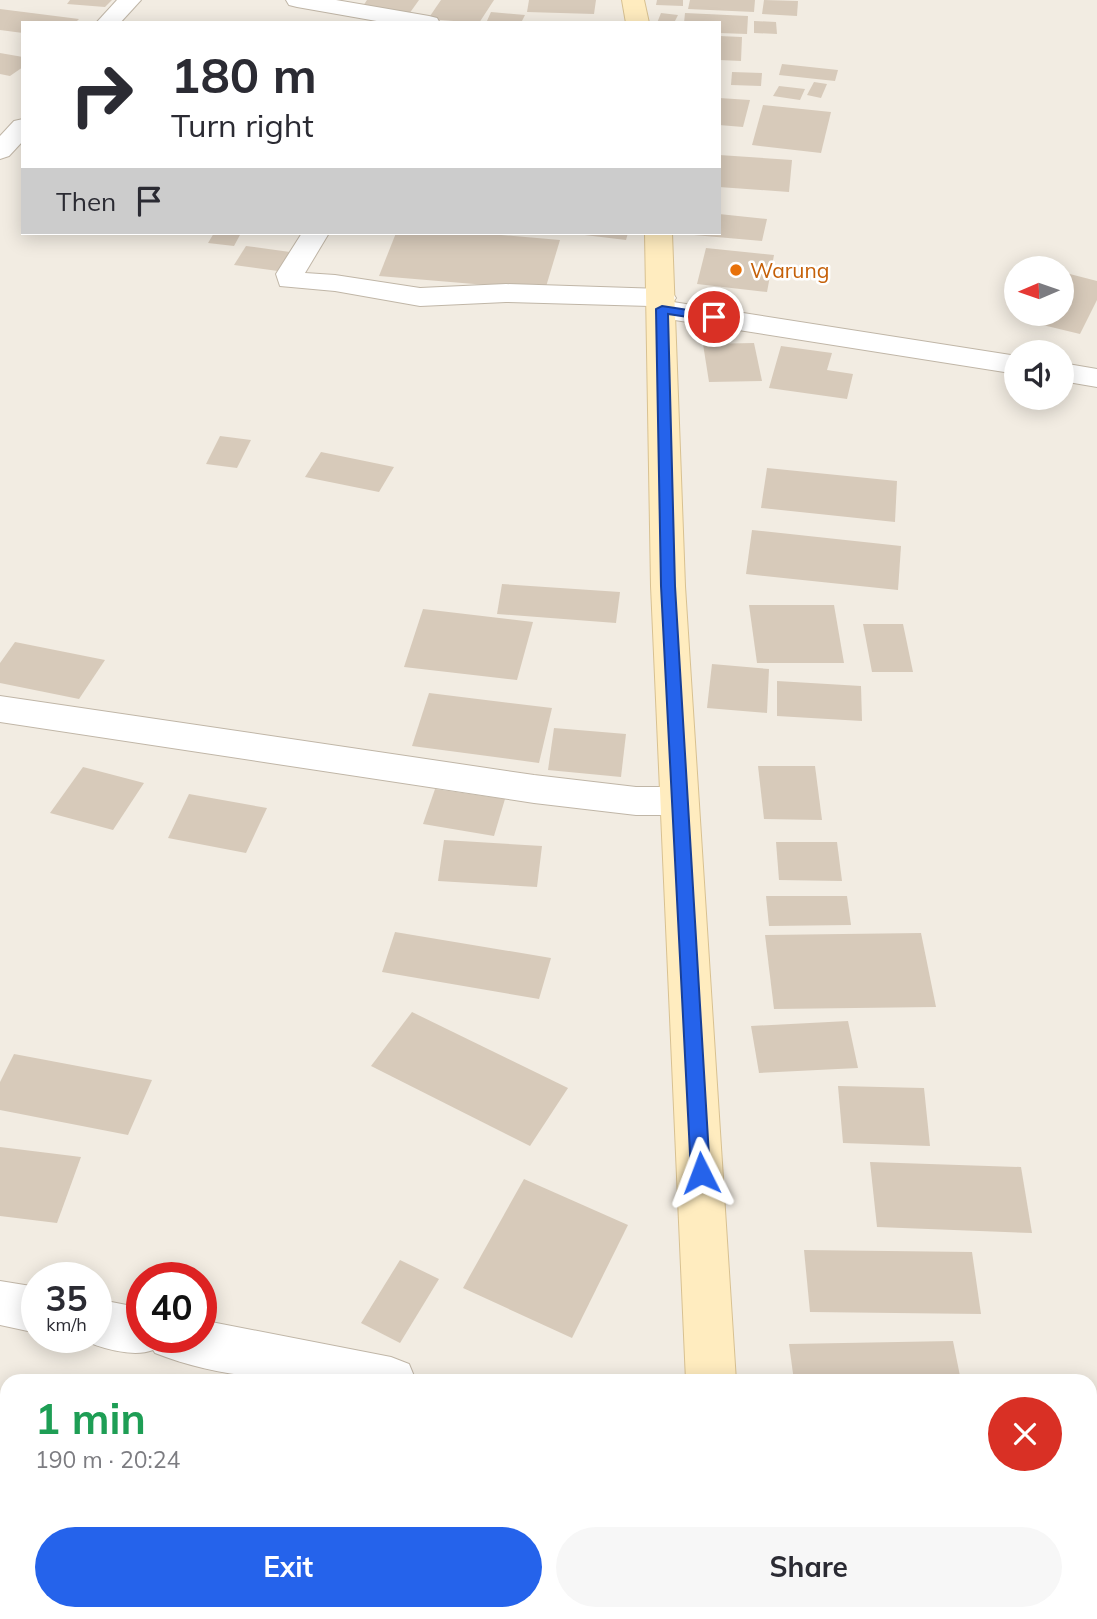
<!DOCTYPE html>
<meta charset="utf-8">
<style>
body{margin:0;font-family:Mulish,sans-serif;background:#f7f7f7;color:#2b2b33;height:100vh;display:flex;flex-direction:column;font-size:26px;white-space:nowrap}
*{box-sizing:border-box;margin:0}
p{font-size:23px;color:#7c7c81}
.icon{flex:none;width:38px;height:38px;fill:none;stroke:currentColor;stroke-width:2;stroke-linecap:round;stroke-linejoin:round}
.map{position:relative;flex:1;overflow:hidden}
.side{position:absolute;left:0px;top:1374px;width:1097px;height:247px;display:flex;flex-direction:column;background:#fff;border-radius:21px 21px 0 0;box-shadow:0 4px 18px #0003}
.side>*{flex:none}
.guide{position:absolute;left:21px;top:21px;width:700px;height:214px;border-radius:0px;box-shadow:0 4px 18px #0003;background:#fff;color:#2b2b33;overflow:hidden}
.needle{width:46px;rotate:268deg}
.tools{position:absolute;left:1004px;top:256px;display:grid;gap:14px}
.tools a{display:grid;place-items:center;width:70px;height:70px;border-radius:50%;background:#fff;box-shadow:0 4px 18px #0003;font-size:35px}
.speed{position:absolute;left:21px;top:1262px;display:flex;gap:14px;font-size:35px;font-weight:700;text-align:center}
.speed>*{display:grid;place-content:center;width:91px;height:91px;border-radius:50%;background:#fff;box-shadow:0 4px 18px #0003;line-height:1}
.speed small{font-size:18px;font-weight:400}
.speed .limit{border:10px solid #d22;background:#fff;color:#111}
.pin{position:absolute;display:grid;place-items:center;width:60px;height:60px;color:#fff;margin:-30px;border:4px solid #fff;border-radius:50%;box-shadow:0 2px 7px #0007}
.me{position:absolute;width:77px;margin:-38px;rotate:357deg;stroke-linejoin:round;filter:drop-shadow(0 0 5px #0008)}
.turn{display:flex;align-items:center;gap:24px;height:147px;padding:0 35px;font-size:32px}
.turn .icon{width:91px;height:91px;stroke-width:2.5}
.turn b{display:block;font-size:49px;line-height:60px}
.then{display:flex;align-items:center;height:66px;padding:0 35px;background:#0003;gap:14px;font-size:26px}
.round{display:grid;place-items:center;flex:none;width:74px;height:74px;border-radius:37px;background:#f7f7f7}
.summary{display:flex;align-items:center;justify-content:space-between;height:119px;padding:0 35px}
h1{font-size:42px;font-weight:700;line-height:52px;color:#1e9e55}
.action{display:flex;gap:14px;margin-top:auto;padding:14px 35px}
.action a{flex:1;height:80px;border-radius:42px;background:#2563eb;color:#fff;font-size:28px;font-weight:700;line-height:80px;text-align:center}
.action a+a{background:#f7f7f7;color:#2b2b33}
.map>svg:first-child{display:block}
.building{fill:#d7caba}
.lines{fill:none;stroke-linecap:round;stroke-linejoin:round}
.street-casing{stroke:#c0b6a7;stroke-width:2}
.secondary-casing{stroke:#d8c191;stroke-width:2}
.street{fill:#fff;fill-rule:evenodd}
.secondary{fill:#ffecbf;fill-rule:evenodd}
.route{fill:#2563eb;stroke:#184099;stroke-width:2}
.food-dot{fill:#e8710a;stroke:#fff;stroke-width:2.5}
.labels{text-anchor:middle;dominant-baseline:central;stroke-width:5;stroke-linejoin:round;paint-order:stroke}
.far-food-label{font-size:21px;fill:#c56008;stroke:#fff;text-anchor:start}
</style>
<div class="map">
<svg width="1097" height="1619" viewBox="0 0 1097 1619">
<rect width="100%" height="100%" fill="#f2ece2"/>
<g class="building">
<path d="M70,0h42l-7,7 -38,-3z"/>
<path d="M367,0h52l-10,14 -48,-5z"/>
<path d="M441,0h53l-15,23 -51,-4z"/>
<path d="M529,0h67l-2,14 -67,-2z"/>
<path d="M657,0h26v6l-27,-1z"/>
<path d="M690,0h65l-1,12 -66,-3z"/>
<path d="M764,0l34,1 -1,15 -35,-2z"/>
<path d="M0,9l79,10 -4,4h-52v10l-23,-3z"/>
<path d="M491,12l34,3 -4,8h-35z"/>
<path d="M661,13l17,2 -4,8h-17z"/>
<path d="M685,13l63,3 -1,18 -28,-1v-10h-35z"/>
<path d="M754,21l22,1 1,12 -23,-1z"/>
<path d="M719,36l23,1 -1,24 -22,-1z"/>
<path d="M0,53l23,4v10l-13,9 -10,-2z"/>
<path d="M782,64l56,6 -3,11 -56,-6z"/>
<path d="M732,72l30,1 -1,13 -30,-1z"/>
<path d="M814,82l13,2 -6,14 -14,-3z"/>
<path d="M779,86l26,3 -5,11 -27,-4z"/>
<path d="M719,98l31,2 -7,27 -24,-2z"/>
<path d="M763,105l68,7 -10,41 -69,-8z"/>
<path d="M719,155l73,5 -3,32 -70,-5z"/>
<path d="M719,214l48,5 -5,22 -68,-6 25,-2z"/>
<path d="M214,233h27l-7,13 -26,-3z"/>
<path d="M396,233h81l83,7 -15,50 -166,-14z"/>
<path d="M568,233h60l-2,7z"/>
<path d="M246,246l44,6 -12,19 -44,-6z"/>
<path d="M706,248l68,7 -7,37 -70,-8z"/>
<path d="M1062,272l35,9v19l-17,34 -58,-14 3,-7h37z"/>
<path d="M754,343l8,38 -53,1 -6,-38z"/>
<path d="M781,346l51,7 -5,17 26,4 -6,25 -78,-11z"/>
<path d="M220,436l31,4 -14,28 -31,-4z"/>
<path d="M321,452l73,15 -15,25 -74,-15z"/>
<path d="M767,468l130,13 -2,41 -134,-14z"/>
<path d="M752,530l149,16 -3,44 -152,-16z"/>
<path d="M502,584l118,8 -4,31 -119,-9z"/>
<path d="M749,605h85l10,58h-87z"/>
<path d="M423,609l110,13 -16,58 -113,-13z"/>
<path d="M863,624h40l10,48h-41z"/>
<path d="M15,642l90,18 -26,39 -79,-16v-20z"/>
<path d="M712,664l57,5 -2,44 -60,-5z"/>
<path d="M777,681l84,5 1,35 -85,-5z"/>
<path d="M429,693l123,15 -13,55 -127,-17z"/>
<path d="M554,728l72,6 -5,43 -73,-7z"/>
<path d="M758,766h57l7,54 -58,-1z"/>
<path d="M83,767l61,16 -31,47 -63,-17z"/>
<path d="M435,789l70,10 -11,37 -71,-12z"/>
<path d="M189,794l78,14 -21,45 -78,-15z"/>
<path d="M444,840l98,6 -5,41 -99,-6z"/>
<path d="M776,842h61l5,39 -63,-1z"/>
<path d="M766,896h81l4,29 -82,1z"/>
<path d="M395,932l156,26 -12,41 -157,-27z"/>
<path d="M921,933l15,74 -162,2 -9,-74z"/>
<path d="M412,1012l156,76 -38,58 -159,-80z"/>
<path d="M848,1021l10,47 -99,5 -8,-47z"/>
<path d="M14,1054l138,26 -24,55 -128,-25v-28z"/>
<path d="M838,1086l86,2 6,58 -87,-3z"/>
<path d="M0,1147l81,10 -24,66 -57,-7z"/>
<path d="M870,1162l151,5 11,66 -155,-6z"/>
<path d="M524,1179l104,46 -56,113 -109,-50z"/>
<path d="M804,1250l168,2 9,62 -171,-2z"/>
<path d="M400,1260l39,19 -39,64 -39,-20z"/>
<path d="M953,1341l8,40h-167l-5,-37z"/>
<path d="M0,1402l7,1v82l-6,25z"/>
<path d="M432,1614h150l-2,5h-150z"/>
</g>
<g class="lines">
<g class="street-casing">
<g id="street">
<path d="M117,0h24l-21,23h-24z"/>
<path d="M286,0h50l93,16 8,2 3,5h-52l-91,-16 -8,-2z"/>
<path d="M23,119v22l-14,15 -9,3v-23l14,-15z"/>
<path d="M302,233h27l-24,40 30,2 85,13 86,-4 156,5 10,3 4,6 -3,4 344,54v18l-355,-56 -10,-3 -4,-6 2,-3 -144,-4 -86,4 -85,-15 -55,-5 -4,-12z"/>
<path d="M1062,363l35,6v18l-35,-6z"/>
<path d="M0,696l534,79 102,12h43l14,4 5,10 -5,10 -14,4h-43l-102,-12 -534,-81z"/>
<path d="M0,1281l37,6v46l-37,-8z"/>
<path d="M96,1299l46,9v29h59v-17l190,37 18,7 7,17c-88,0 -178,5 -261,-28l-2,-3c-20,8 -56,-2 -75,-13h18z"/>
<path d="M1090,1586h7v33h-32l-2,-5h27z"/>
</g>
</g>
<g class="secondary-casing">
<g id="secondary">
<path d="M622,0h22l5,23h-23z"/>
<path d="M645,233h27l13,353 51,795h-50l-35,-795z"/>
<rect x="694" y="1614" width="54" height="5"/>
</g>
</g>
<use href="#street" class="street"/>
<use href="#secondary" class="secondary"/>
</g>
<path class="route" d="M662,306l52,8 6,3 -6,4 -46,-7 7,272 35,587 -3,6 -6,2 -7,-2 -3,-6 -30,-587 -5,-277z"/>
<circle class="food-dot" cx="736" cy="270" r="7"/>
<g class="labels">
<g class="far-food-label">
<text x="750" y="270">Warung</text>
</g>
</g>
</svg>
<div class="tools">
<a><svg class="needle" viewBox="-14 -14 28 28"><path d="M0-13l5 13h-10z" fill="#e53935"/><path d="M0 13l5-13h-10z" fill="#7c7c81"/></svg></a>
<a><svg class="icon" aria-label="sound" viewBox="0 0 24 24"><path d="M4 9h4l5-4v14l-5-4H4zM17 9q2 3 0 6"/></svg></a>
</div>
<div class="speed"><div>35<small>km/h</small></div><div class="limit">40</div></div>
<div class="pin" style="left:714px;top:317px;background:#d93025"><svg class="icon" aria-label="arrive" viewBox="0 0 24 24"><path d="M6 21V4h12l-3 4 3 4H6"/></svg></div>
<svg class="me" style="left:701px;top:1173px" viewBox="-20 -20 40 40"><path d="M0-17L14 15 0 8-14 15z" fill="#2563eb" stroke="#fff" stroke-width="4"/></svg>
<div class="guide">
<div class="turn"><svg class="icon" aria-label="right" viewBox="0 0 24 24"><path d="M7 20v-9h11M14 6l5 5-5 5"/></svg><div><b>180 m</b>Turn right</div></div>
<div class="then">Then<svg class="icon" aria-label="arrive" viewBox="0 0 24 24"><path d="M6 21V4h12l-3 4 3 4H6"/></svg></div>
</div>
<section class="side">
<div class="summary"><div><h1>1 min</h1><p>190 m · 20:24</p></div><a class="round" style="background:#d93025;color:#fff"><svg class="icon" aria-label="close" viewBox="0 0 24 24"><path d="M6 6l12 12M18 6L6 18"/></svg></a></div>
<div class="action"><a>Exit</a><a>Share</a></div>
</section>
</div>
